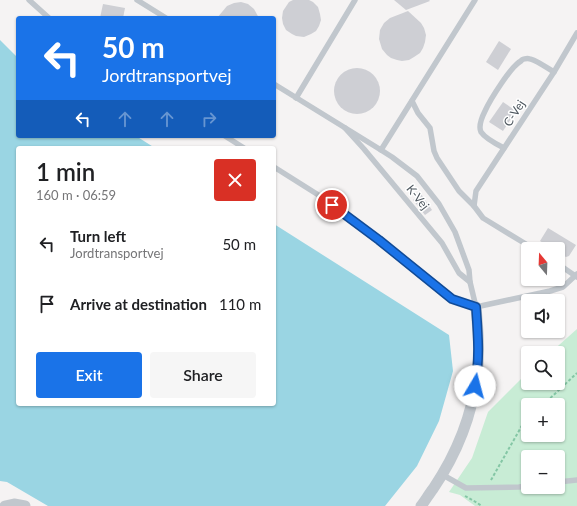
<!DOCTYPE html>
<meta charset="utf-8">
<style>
body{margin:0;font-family:Lato,sans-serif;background:#f6f6f6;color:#202124;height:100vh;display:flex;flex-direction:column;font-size:15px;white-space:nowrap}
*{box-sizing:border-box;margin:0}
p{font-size:13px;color:#757577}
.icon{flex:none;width:22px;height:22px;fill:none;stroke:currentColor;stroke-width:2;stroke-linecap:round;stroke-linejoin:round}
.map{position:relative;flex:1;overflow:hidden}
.side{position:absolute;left:16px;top:146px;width:260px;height:260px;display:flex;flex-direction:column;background:#fff;border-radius:4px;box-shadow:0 1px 3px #0004}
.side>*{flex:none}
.banner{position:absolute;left:16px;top:16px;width:260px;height:122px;border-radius:4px;box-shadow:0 1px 3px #0004;background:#1a73e8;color:#fff;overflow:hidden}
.needle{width:26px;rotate:341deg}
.controls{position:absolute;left:521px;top:242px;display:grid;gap:8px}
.controls a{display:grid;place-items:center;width:44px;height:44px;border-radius:4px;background:#fff;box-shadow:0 1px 3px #0004;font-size:20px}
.pin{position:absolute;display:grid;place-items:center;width:34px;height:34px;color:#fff;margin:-17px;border:2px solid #fff;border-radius:50%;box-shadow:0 1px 4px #0007}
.me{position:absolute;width:44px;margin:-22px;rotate:8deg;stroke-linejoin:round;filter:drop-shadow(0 0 3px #0008)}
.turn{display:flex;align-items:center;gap:14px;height:84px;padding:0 20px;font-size:18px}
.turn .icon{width:52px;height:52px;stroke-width:2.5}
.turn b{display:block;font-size:28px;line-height:34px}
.lanes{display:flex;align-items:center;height:38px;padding:0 20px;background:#0003;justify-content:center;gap:20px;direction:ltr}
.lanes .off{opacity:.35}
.round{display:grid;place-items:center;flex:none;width:42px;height:42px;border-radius:4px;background:#f6f6f6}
.head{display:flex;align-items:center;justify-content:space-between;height:68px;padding:0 20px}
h1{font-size:24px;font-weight:600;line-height:30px}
.button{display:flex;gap:8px;margin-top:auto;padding:8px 20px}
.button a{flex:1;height:46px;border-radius:4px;background:#1a73e8;color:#fff;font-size:16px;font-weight:600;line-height:46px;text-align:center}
.button a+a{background:#f6f6f6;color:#202124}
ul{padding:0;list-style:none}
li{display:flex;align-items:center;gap:12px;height:60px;padding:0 20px}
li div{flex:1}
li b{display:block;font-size:15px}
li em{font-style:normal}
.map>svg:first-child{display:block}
.green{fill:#c8ecd5;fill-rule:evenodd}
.water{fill:#9ad5e3}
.building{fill:#cecfd4}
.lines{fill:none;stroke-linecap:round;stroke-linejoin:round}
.path{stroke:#84c6a5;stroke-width:2;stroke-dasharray:3 2;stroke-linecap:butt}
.service{stroke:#c1c7cd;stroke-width:5.5}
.minor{stroke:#c1c7cd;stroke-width:11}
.route-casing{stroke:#114b97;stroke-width:10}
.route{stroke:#1a73e8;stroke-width:7}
.labels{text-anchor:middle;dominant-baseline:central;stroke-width:3;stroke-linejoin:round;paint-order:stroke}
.street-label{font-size:12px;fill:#4d565e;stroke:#fff}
</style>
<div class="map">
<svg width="577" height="506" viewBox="0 0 577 506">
<rect width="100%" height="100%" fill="#f5f3f3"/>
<path class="green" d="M577,329v177h-102l-15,-11 -11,-3 23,-34 16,-46 40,-40v11h30v-30h-8zM528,405h30v30h-30zM528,457h30v30h-30z"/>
<path class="water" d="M0,40l18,18v78h118l19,12h-137v256h256v-180l175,111 4,36 -14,50 -22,45 -32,40h-337l-41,-24 -7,-1z"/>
<g class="building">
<path d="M293,0h16l4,2 5,5 2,7 1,6 -2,6 -3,5 -5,3 -7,3 -8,-1 -4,-2 -6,-4 -3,-6 -1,-6 1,-7 6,-9z"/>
<path d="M394,0h35l1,1 -24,9z"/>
<path d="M241,2l7,2 6,5 5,9h-42l10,-12 7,-3z"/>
<path d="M103,4l22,4 -2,10h-23z"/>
<path d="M408,11l13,12 3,5 2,7 -1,7 -2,6 -3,5 -6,4 -5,3 -7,1 -5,-1 -6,-2 -4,-3 -5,-6 -3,-10 1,-9 4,-7 6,-5z"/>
<path d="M499,41l12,8 -13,21 -12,-8z"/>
<circle cx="357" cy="91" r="23"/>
<path d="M503,102l13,9 -13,20 -14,-9z"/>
<path d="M421,194l11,16 -7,5 -12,-15z"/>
<path d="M548,228l28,17 -7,11 -3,1 -8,-5v-3h-5l-13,-8z"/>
</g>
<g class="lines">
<g class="path">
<path d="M543,405l34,-32"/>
<path d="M491,480l33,-58 4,-3"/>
<path d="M465,496l9,5 8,5"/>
</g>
<g class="service">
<path d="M29,0l20,18"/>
<path d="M137,0l29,18"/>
<path d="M274,84l107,66"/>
<path d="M296,98l59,-98"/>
<path d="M412,101l6,12 12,15 4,23 3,7 22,33 15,15 9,12 51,31"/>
<path d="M345,128l19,21 78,94 17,30 11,9 6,25"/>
<path d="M225,136l19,12"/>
<path d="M504,148c-6,-3 -19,-10 -23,-16 -3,-6 1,-15 4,-21 5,-11 26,-45 36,-50 1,-2 6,-3 9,-2 4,0 19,10 24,13"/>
<path d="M274,167l46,29 59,44 73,59 24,8"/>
<path d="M474,206l2,-15 78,-119 23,-39"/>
<path d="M558,264l19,13"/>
<path d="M470,282l-1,-12 -14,-38 -16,-28 -22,-28 -25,-19 -11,-7 94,-150"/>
<path d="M476,307l74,-16 13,-4 14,-13"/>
<path d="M443,475l23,13 53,-1 9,-1"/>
<path d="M558,482l19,-2"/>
</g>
<g class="minor">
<path d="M5,506l9,-2 11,2"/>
<path d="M421,506c4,-5 8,-12 12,-17 23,-34 39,-73 44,-114 3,-23 1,-45 -1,-68"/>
</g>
</g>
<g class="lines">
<g class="route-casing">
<path id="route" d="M332,205l47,35 73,59 24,8c2,28 4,52 -1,79"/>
</g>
<use href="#route" class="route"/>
</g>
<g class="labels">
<g class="street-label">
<text transform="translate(514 113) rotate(-57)">C-Vej</text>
<text transform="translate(418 197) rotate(51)">K-Vej</text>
</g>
</g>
</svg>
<div class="controls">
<a><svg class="needle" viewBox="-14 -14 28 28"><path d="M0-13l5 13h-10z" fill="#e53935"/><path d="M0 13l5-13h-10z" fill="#757577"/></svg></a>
<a><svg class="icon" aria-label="sound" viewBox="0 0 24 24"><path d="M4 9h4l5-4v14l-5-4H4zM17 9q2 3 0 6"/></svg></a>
<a><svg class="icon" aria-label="search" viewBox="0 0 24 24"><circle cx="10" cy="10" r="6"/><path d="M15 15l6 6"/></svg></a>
<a>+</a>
<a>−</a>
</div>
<div class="pin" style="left:332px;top:205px;background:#d93025"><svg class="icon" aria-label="arrive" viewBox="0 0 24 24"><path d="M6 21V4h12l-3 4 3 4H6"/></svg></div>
<svg class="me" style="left:475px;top:386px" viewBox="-20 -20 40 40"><circle r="19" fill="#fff"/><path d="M0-13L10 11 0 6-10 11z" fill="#1a73e8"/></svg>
<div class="banner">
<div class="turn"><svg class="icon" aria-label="left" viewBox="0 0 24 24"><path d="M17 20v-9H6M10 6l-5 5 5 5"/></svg><div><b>50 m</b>Jordtransportvej</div></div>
<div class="lanes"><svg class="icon" aria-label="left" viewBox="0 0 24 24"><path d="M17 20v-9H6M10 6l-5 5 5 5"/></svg><svg class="icon off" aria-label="ahead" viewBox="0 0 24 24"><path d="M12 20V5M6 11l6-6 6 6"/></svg><svg class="icon off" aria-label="ahead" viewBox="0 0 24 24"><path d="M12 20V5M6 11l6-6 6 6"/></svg><svg class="icon off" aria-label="right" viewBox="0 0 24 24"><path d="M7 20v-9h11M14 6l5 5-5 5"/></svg></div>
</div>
<section class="side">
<div class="head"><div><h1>1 min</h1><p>160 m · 06:59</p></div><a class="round" style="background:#d93025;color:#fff"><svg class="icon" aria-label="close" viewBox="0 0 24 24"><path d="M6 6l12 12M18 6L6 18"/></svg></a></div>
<ul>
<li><svg class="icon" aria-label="left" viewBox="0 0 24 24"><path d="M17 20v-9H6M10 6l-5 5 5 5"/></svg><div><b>Turn left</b><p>Jordtransportvej</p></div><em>50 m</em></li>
<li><svg class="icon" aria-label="arrive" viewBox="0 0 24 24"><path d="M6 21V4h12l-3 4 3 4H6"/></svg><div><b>Arrive at destination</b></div><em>110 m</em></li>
</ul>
<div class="button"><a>Exit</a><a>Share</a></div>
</section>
</div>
